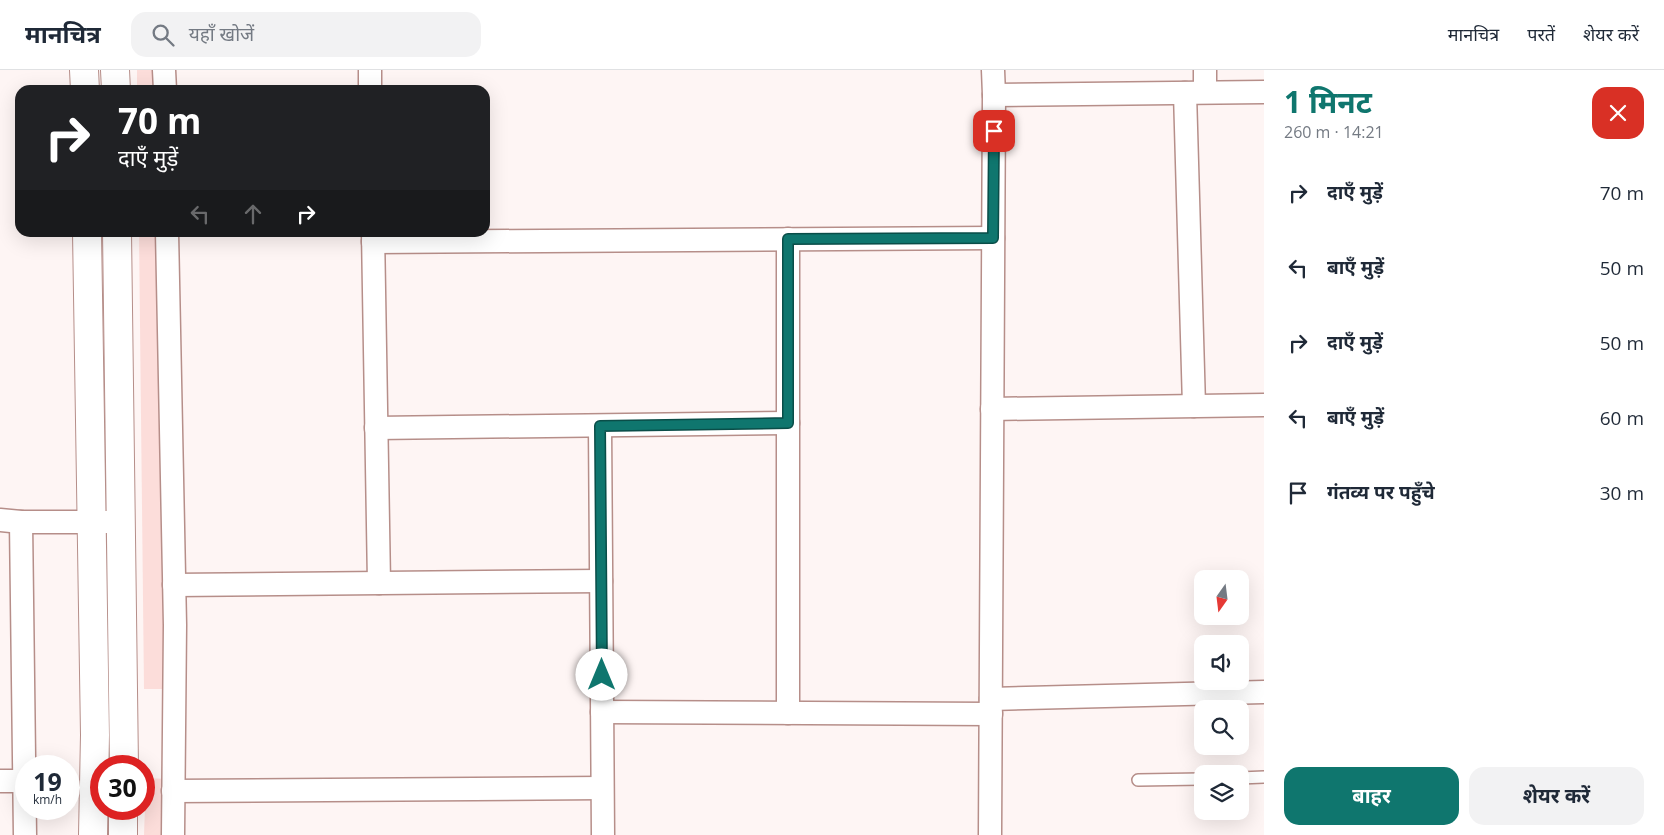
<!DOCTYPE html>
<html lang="hi">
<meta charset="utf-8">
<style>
body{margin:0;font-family:"Open Sans","Noto Sans Devanagari",sans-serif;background:#f2f2f3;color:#1f2937;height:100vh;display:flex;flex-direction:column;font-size:19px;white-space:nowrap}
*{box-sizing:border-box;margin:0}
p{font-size:16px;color:#747a83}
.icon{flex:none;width:28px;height:28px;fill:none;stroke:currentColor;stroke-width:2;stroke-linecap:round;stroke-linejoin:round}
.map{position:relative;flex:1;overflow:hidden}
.side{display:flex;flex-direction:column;background:#fff;width:400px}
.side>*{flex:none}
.banner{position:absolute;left:15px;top:15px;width:475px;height:152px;border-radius:15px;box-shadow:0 5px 20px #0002;background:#202124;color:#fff;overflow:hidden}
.needle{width:32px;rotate:194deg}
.buttons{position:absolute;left:1194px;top:500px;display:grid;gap:10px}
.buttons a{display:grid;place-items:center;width:55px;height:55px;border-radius:10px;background:#fff;box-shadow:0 5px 20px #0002;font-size:25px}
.speed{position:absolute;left:15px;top:685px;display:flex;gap:10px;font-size:25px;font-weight:700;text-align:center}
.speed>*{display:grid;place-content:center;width:65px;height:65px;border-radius:50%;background:#fff;box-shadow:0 5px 20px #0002;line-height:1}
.speed small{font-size:12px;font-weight:400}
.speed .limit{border:8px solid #d22;background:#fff;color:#111}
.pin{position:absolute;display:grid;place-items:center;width:42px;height:42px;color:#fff;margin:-21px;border-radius:10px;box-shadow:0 2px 8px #0006}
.me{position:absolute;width:55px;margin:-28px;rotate:0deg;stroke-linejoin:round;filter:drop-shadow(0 0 4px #0008)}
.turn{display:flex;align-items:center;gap:18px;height:105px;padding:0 20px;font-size:22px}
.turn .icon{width:65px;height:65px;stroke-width:2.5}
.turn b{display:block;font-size:35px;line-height:42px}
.lanes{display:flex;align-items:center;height:48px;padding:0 20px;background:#0003;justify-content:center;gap:25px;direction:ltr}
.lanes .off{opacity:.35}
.round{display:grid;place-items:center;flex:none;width:52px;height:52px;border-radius:15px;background:#f2f2f3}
.headline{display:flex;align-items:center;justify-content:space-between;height:85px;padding:0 20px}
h1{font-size:30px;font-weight:700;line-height:38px;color:#0f766e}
.primary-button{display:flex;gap:10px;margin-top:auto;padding:10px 20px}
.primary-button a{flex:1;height:58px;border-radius:15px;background:#0f766e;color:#fff;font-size:20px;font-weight:700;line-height:58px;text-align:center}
.primary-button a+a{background:#f2f2f3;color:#1f2937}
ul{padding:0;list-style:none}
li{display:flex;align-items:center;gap:15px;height:75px;padding:0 20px}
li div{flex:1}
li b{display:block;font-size:19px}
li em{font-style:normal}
header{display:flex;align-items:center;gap:30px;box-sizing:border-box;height:70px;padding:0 25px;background:#fff;border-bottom:1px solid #e0e1e3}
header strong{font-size:24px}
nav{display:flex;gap:28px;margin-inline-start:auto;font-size:18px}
.search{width:350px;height:45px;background:#f2f2f3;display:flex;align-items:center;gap:12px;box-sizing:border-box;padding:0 18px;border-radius:15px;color:#747a83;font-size:19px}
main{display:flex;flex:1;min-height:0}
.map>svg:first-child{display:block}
.green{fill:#fcddda}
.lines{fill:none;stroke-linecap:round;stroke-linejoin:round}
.service-casing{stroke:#b68e89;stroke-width:14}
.minor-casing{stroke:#b68e89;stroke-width:25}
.tertiary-casing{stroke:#b68e89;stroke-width:30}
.service{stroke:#fff;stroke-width:11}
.minor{stroke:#fff;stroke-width:22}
.tertiary{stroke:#fff;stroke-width:28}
.route-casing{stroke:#0a4d48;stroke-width:12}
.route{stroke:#0f766e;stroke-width:9}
</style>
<header>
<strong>मानचित्र</strong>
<div class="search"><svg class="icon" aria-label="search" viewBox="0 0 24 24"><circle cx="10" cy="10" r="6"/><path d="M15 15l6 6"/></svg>यहाँ खोजें</div>
<nav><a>मानचित्र</a><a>परतें</a><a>शेयर करें</a></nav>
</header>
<main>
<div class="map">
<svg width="1264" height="765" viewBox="0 0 1264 765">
<rect width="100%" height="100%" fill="#fef5f4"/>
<g class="green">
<rect x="137" y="0" width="21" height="20"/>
<path d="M139,163h20l5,456h-20z"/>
<path d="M146,708l22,1 -2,56h-22z"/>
</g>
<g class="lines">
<g class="service-casing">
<g id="service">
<path d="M1240,708l24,-1"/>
<path d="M1138,710l64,-1"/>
</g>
</g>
<g class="minor-casing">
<g id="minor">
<path d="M164,0l1,20"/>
<path d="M370,0v20"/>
<path d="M1205,0v22"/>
<path d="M1185,23l9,313"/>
<path d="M994,25l270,-3"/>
<path d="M167,162l8,393 -2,210"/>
<path d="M373,162l6,351"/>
<path d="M788,169v474"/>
<path d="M373,172l620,-4"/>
<path d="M992,339l272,-4"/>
<path d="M600,356l3,409"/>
<path d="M376,358l412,-5"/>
<path d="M0,450l21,2h100"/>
<path d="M21,452l4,313"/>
<path d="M174,515l427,-4"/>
<path d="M991,629l273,-7"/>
<path d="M602,642l389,2"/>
<path d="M0,711h24"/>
<path d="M173,721l429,-3"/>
<path d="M990,765l4,-740 -1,-25"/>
</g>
</g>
<g class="tertiary-casing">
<g id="tertiary">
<path d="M84,0l1,20"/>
<path d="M115,0l1,20"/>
<path d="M87,162l8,503 -2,100"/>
<path d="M117,162l7,534"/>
<path d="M123,765v-26"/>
</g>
</g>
<use href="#service" class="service"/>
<use href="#minor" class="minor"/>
<use href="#tertiary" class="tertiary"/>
</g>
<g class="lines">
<g class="route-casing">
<path id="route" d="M602,605l-2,-249 188,-3v-184l205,-1 1,-107"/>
</g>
<use href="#route" class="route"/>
</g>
</svg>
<div class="buttons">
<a><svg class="needle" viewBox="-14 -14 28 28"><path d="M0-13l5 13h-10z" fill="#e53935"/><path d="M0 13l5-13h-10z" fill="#747a83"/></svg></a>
<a><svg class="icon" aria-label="sound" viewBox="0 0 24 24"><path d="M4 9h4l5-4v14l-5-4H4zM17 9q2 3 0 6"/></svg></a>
<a><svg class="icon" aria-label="search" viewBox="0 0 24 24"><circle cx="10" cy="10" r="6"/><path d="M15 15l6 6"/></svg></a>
<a><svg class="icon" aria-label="layers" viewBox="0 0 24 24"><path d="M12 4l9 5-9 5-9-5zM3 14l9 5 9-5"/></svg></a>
</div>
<div class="speed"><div>19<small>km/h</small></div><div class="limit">30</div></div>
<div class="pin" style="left:994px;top:61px;background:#d93025"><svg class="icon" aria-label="arrive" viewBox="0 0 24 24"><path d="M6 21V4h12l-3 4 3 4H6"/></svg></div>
<svg class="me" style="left:602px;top:605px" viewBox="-20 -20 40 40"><circle r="19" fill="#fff"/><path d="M0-13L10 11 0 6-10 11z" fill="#0f766e"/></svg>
<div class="banner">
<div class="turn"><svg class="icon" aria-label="right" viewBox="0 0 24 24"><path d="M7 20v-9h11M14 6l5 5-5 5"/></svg><div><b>70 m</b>दाएँ मुड़ें</div></div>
<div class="lanes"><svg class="icon off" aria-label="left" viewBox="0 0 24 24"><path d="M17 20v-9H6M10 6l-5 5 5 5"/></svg><svg class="icon off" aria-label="ahead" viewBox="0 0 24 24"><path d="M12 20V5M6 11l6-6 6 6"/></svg><svg class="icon" aria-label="right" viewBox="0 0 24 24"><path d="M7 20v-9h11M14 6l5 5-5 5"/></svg></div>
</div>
</div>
<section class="side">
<div class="headline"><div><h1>1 मिनट</h1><p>260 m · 14:21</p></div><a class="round" style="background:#d93025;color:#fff"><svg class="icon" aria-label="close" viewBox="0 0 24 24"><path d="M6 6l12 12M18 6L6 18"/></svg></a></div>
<ul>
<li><svg class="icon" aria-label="right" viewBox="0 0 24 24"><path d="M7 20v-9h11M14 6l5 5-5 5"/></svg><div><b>दाएँ मुड़ें</b></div><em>70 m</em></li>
<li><svg class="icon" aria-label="left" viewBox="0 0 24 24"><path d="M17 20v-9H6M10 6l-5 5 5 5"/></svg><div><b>बाएँ मुड़ें</b></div><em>50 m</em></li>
<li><svg class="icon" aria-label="right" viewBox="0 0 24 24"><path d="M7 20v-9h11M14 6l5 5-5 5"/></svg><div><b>दाएँ मुड़ें</b></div><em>50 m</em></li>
<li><svg class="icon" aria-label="left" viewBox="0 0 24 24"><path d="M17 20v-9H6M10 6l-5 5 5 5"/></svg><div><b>बाएँ मुड़ें</b></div><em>60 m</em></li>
<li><svg class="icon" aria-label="arrive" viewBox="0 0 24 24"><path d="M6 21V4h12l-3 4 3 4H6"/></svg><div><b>गंतव्य पर पहुँचे</b></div><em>30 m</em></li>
</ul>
<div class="primary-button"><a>बाहर</a><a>शेयर करें</a></div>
</section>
</main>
